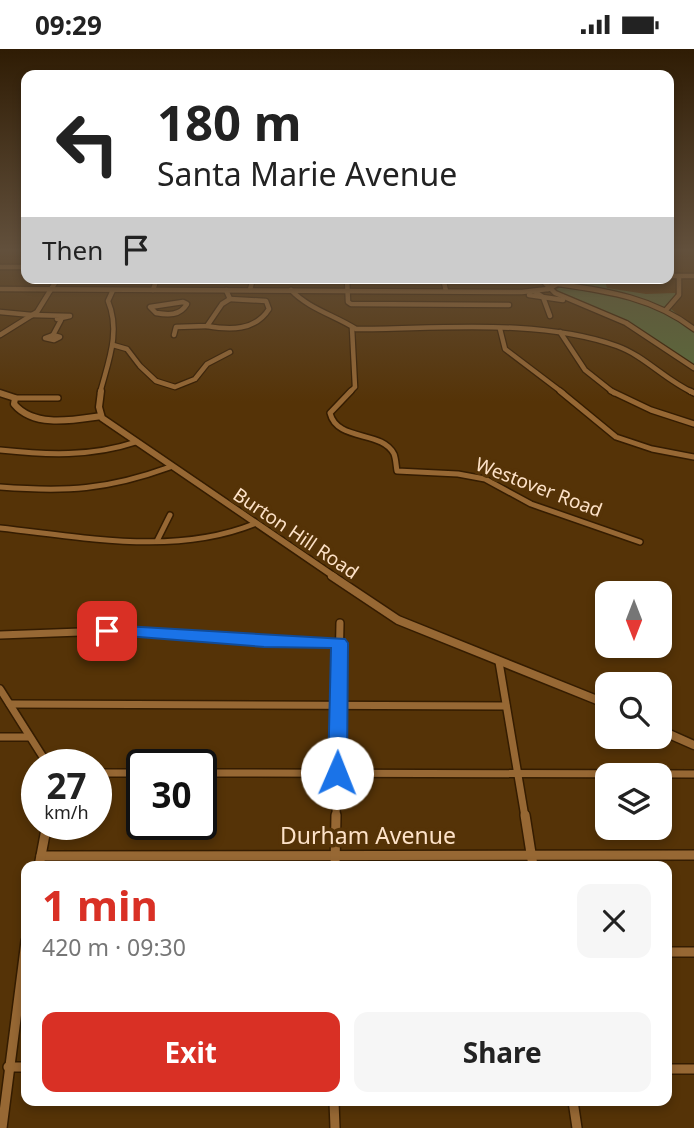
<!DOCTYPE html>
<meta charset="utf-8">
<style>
body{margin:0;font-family:"Noto Sans",sans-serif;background:#f6f6f6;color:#222;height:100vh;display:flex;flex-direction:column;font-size:26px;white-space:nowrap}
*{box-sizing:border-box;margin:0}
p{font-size:23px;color:#767676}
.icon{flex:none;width:38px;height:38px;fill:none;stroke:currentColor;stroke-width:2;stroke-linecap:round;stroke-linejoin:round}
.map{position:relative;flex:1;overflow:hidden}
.sheet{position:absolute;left:21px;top:812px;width:651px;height:245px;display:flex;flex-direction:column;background:#fff;border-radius:14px;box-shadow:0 4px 10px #0003}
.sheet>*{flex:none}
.top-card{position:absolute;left:21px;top:21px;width:653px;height:214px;border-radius:14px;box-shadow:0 4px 10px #0003;background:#fff;color:#222;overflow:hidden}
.needle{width:46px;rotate:180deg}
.fabs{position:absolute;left:595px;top:532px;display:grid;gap:14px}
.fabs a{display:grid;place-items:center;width:77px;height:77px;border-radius:14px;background:#fff;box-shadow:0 4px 10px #0003;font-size:35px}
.speed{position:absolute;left:21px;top:700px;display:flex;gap:14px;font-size:35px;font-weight:700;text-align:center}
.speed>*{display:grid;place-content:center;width:91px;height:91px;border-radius:50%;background:#fff;box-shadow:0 4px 10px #0003;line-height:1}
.speed small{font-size:18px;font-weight:400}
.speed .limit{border:4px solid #111;border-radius:10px;background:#fff;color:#111}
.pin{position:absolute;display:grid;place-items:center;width:60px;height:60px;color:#fff;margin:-30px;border-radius:14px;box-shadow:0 4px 10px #0006}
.me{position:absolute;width:77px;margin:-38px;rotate:1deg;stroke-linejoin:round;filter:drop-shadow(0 0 5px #0008)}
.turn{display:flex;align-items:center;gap:24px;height:147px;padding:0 21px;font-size:32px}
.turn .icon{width:91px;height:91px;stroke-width:2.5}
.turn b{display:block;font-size:49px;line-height:60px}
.then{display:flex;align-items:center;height:66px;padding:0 21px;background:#0003;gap:14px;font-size:26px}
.round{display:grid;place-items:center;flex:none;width:74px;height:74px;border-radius:14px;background:#f6f6f6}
.overview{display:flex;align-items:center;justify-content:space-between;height:119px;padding:0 21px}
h1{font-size:42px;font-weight:700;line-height:52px;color:#d93025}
.button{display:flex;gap:14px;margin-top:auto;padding:14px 21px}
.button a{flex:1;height:80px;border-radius:14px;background:#d93025;color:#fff;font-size:28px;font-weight:700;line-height:80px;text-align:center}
.button a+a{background:#f6f6f6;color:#222}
.status{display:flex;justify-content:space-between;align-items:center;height:49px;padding:0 35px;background:#fff;direction:ltr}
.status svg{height:19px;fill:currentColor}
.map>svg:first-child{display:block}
.green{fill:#5a6d3c}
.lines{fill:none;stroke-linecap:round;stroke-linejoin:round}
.minor-far3-casing{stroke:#341c01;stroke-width:7}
.minor-far2-casing{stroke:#341c01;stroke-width:8}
.minor-far1-casing{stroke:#341c01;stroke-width:10}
.minor-casing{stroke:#341c01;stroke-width:12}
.tertiary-far2-casing{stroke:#341c01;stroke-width:7}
.tertiary-far1-casing{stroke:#341c01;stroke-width:9}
.tertiary-casing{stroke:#341c01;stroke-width:11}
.minor-far3{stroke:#976834;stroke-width:4.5}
.minor-far2{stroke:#976834;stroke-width:5}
.minor-far1{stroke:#976834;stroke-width:7}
.minor{stroke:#976834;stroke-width:9}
.tertiary-far2{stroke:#976834;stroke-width:4.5}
.tertiary-far1{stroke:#976834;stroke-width:6}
.tertiary{stroke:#976834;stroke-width:8}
.route{fill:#1a73e8;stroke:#114b97;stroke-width:2}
.labels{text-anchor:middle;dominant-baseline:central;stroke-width:7;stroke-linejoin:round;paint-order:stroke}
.street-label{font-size:19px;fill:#fde2c8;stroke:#553307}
.near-street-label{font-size:23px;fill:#fde2c8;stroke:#553307}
</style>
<div class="status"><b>09:29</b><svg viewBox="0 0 49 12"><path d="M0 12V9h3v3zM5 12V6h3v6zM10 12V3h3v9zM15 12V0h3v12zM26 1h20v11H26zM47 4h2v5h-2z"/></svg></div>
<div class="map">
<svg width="694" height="1079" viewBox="0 0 694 1079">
<rect width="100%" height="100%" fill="#553307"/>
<path class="green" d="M572,229h32l3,10 39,6 29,-1 2,3 -11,9 28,23v38l-29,-16 -39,-30 -70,-30z"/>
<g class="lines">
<g class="minor-far3-casing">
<g id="minor-far3">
<path d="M0,218h26"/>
<path d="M668,227h26"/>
<path d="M347,229l1,24 3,2 158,1"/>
<path d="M443,229l3,13"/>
<path d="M559,235c49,7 95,14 135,45"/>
<path d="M548,240l20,-11"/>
<path d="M153,241l4,-12"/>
<path d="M250,241l3,-12"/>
<path d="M291,241c18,19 43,25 65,39 83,0 182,-11 261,17 28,10 49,35 77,47"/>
<path d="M534,242l9,6 7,19"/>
<path d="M183,253l4,2c-7,12 -19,11 -31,9l-6,-6z"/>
<path d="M666,261l13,-15v-19"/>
<path d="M32,266l38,1 -13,3 1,-3"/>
<path d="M207,277c23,4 48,5 62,-17l-3,-8 -36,-2"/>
<path d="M500,280l5,20 58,44"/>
<path d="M560,283l25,38 29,23"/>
<path d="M53,286l7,2 -6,3 -9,-2z"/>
<path d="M53,286l8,-15"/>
<path d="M174,286l2,-8 31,-1 15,-22 8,-5 -4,-9"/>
<path d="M113,296l14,4 13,17 16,15 19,6 20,-8 12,-15 23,-12"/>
<path d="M349,344l6,-6 -3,-59"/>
</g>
</g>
<g class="minor-far2-casing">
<g id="minor-far2">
<path d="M351,342l-21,22c7,29 52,17 64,41 2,5 2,12 3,17l61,3 27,5 46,25 109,38"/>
<path d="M560,342l56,46 36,12 42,8"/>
<path d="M611,342l40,19 43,14"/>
<path d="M690,342l4,2"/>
<path d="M15,349h43"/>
<path d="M0,401c47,5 91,7 136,-8"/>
<path d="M0,438c66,5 107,3 170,-20"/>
<path d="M0,479c84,9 174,28 254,-4"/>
<path d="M157,492l13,-26"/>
</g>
</g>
<g class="minor-far1-casing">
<g id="minor-far1">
<path d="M0,586l107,-4 232,12"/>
<path d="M499,613l26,155"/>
<path d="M0,640l48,76"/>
<path d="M10,655l496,2"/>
<path d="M0,688h28"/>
<path d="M96,724h46"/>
<path d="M201,724l493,1"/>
<path d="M336,768l4,-194"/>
</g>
</g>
<g class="minor-casing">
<g id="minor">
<path d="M525,766l8,51"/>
<path d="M41,807l653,-1"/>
<path d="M39,817l8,-42"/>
<path d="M335,817l1,-51"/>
<path d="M667,903h27"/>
<path d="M8,1018h18"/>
<path d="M667,1020h27"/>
<path d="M334,1052l1,27"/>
<path d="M573,1052l4,27"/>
<path d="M2,1079l24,-187"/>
</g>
</g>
<g class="tertiary-far2-casing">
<g id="tertiary-far2">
<path d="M540,229l15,15 71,30 68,45"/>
<path d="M543,232l16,3"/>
<path d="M0,240l522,3 26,-3"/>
<path d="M529,246l34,5"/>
<path d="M0,263l32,3"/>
<path d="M0,286l37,-23 21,-34"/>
<path d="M100,344c8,-31 21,-61 8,-92l5,-11"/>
</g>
</g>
<g class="tertiary-far1-casing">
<g id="tertiary-far1">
<path d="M101,342l-2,16 3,11 233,159"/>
<path d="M0,344l15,5 -1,6c20,24 59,16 87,12"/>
</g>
</g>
<g class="tertiary-casing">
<g id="tertiary">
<path d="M332,527l66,44 209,84"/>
<path d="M660,681l34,15"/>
</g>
</g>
<use href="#minor-far3" class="minor-far3"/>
<use href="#minor-far2" class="minor-far2"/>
<use href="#minor-far1" class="minor-far1"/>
<use href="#minor" class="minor"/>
<use href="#tertiary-far2" class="tertiary-far2"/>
<use href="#tertiary-far1" class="tertiary-far1"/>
<use href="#tertiary" class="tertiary"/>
</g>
<linearGradient id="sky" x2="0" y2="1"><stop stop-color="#2f1c04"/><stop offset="0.57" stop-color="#62503c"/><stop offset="1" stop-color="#62503c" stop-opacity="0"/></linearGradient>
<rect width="694" height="353" fill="url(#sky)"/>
<path class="route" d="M107,576l238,14 3,4 -1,130 -3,6 -7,2 -7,-2 -2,-6 3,-125 -67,-1 -163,-13 -2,-3z"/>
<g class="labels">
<g class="street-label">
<text transform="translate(539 438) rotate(21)">Westover Road</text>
<text transform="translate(296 484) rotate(34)">Burton Hill Road</text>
</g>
<g class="near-street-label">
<text x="368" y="786">Durham Avenue</text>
</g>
</g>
</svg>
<div class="fabs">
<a><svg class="needle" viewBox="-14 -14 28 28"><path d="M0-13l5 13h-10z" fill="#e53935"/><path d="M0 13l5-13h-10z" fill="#767676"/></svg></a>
<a><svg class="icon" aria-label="search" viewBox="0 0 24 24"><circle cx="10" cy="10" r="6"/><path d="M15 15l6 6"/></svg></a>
<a><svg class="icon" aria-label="layers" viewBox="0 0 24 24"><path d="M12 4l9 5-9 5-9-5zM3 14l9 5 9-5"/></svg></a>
</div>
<div class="speed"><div>27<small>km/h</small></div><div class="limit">30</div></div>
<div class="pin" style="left:107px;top:582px;background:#d93025"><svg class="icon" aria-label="arrive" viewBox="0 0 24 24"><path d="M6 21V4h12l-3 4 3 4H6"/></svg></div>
<svg class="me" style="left:337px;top:724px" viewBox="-20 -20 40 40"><circle r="19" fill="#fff"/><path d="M0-13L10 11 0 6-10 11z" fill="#1a73e8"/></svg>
<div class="top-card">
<div class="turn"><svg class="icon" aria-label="left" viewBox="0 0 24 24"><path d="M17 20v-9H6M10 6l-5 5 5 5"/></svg><div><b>180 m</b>Santa Marie Avenue</div></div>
<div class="then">Then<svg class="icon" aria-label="arrive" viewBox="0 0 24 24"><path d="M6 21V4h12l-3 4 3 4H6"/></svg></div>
</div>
<section class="sheet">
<div class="overview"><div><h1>1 min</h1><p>420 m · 09:30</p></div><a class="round"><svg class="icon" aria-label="close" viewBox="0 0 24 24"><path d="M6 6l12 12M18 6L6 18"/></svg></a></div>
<div class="button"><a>Exit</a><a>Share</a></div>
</section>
</div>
